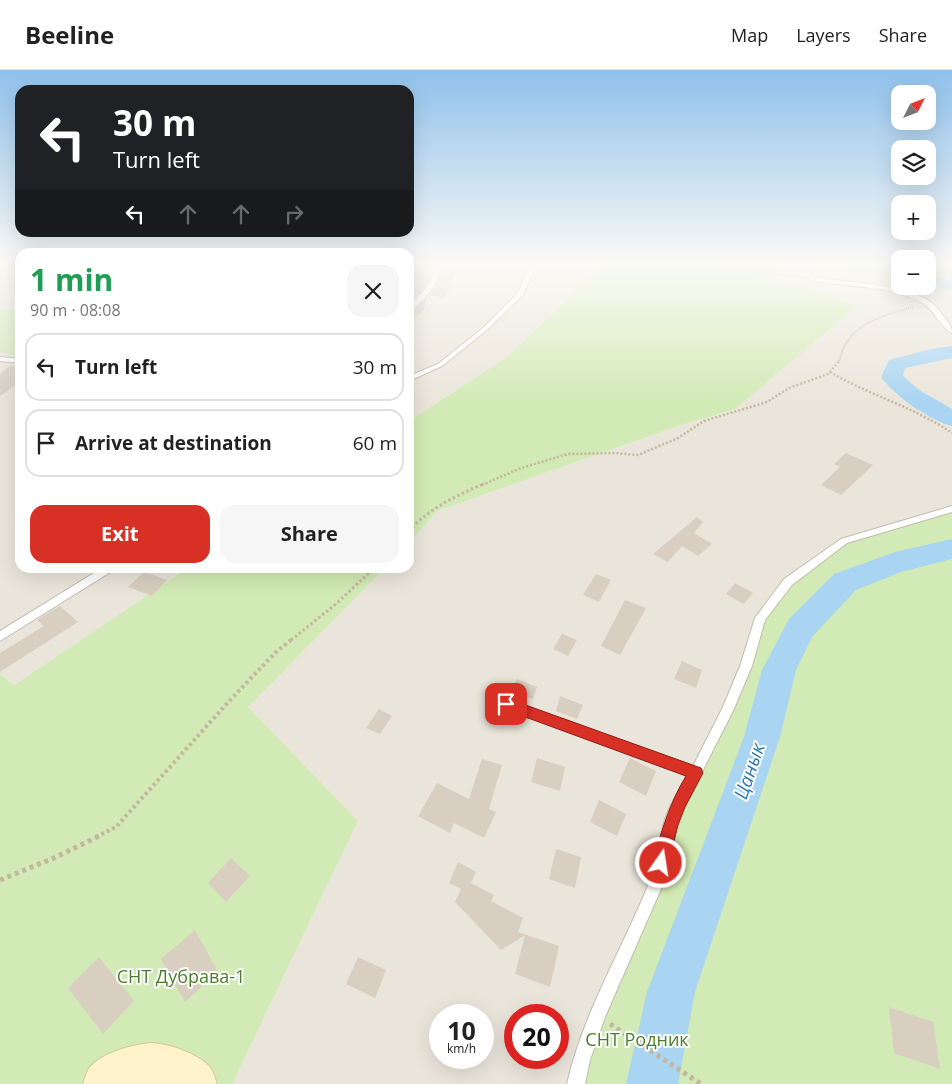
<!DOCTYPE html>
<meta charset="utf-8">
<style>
body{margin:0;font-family:"Open Sans",sans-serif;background:#f6f6f6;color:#222;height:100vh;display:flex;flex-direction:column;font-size:19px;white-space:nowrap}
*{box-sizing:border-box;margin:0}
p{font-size:16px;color:#767676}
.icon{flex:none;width:28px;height:28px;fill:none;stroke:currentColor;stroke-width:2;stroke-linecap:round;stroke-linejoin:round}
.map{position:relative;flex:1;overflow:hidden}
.side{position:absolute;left:15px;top:178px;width:399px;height:325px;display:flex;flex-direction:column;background:#fff;border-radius:15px;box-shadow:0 5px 20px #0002}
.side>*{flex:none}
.guide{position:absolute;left:15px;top:15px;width:399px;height:152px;border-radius:15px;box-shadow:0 5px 20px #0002;background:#202124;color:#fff;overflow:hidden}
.needle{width:32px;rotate:48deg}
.controls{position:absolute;left:891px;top:15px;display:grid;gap:10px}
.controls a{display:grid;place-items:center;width:45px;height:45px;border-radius:10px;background:#fff;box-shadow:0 5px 20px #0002;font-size:25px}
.speed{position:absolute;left:429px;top:934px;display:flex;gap:10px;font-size:25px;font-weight:700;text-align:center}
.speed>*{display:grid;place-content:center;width:65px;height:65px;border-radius:50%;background:#fff;box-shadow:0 5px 20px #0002;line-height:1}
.speed small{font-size:12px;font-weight:400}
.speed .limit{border:8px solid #d22;background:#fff;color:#111}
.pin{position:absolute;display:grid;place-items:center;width:42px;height:42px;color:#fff;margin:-21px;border-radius:10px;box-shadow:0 2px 8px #0006}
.me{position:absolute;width:55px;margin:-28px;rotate:13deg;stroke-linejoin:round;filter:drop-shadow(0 0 4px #0008)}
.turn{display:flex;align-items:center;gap:18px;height:105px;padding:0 15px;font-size:22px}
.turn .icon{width:65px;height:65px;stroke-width:2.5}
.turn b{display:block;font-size:35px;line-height:42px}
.lanes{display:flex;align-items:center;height:48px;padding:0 15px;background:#0003;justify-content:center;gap:25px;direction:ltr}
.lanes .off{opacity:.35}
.round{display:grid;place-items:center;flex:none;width:52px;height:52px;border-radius:15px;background:#f6f6f6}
.overview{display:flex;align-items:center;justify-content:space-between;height:85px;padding:0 15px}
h1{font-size:30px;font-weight:700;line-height:38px;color:#1e9e55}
.primary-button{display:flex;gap:10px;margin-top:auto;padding:10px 15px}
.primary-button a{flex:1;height:58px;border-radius:15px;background:#d93025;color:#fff;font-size:20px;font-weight:700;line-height:58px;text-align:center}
.primary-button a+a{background:#f6f6f6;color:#222}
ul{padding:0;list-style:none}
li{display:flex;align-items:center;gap:15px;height:68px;margin:0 10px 8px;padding:0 5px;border:2px solid #e0e0e0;border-radius:15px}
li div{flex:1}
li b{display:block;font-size:19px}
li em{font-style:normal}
header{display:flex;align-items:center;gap:30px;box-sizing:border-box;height:70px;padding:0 25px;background:#fff;border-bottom:1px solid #e0e0e0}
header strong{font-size:24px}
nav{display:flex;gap:28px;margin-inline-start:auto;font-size:18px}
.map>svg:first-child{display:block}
.residential{fill:#eae5da;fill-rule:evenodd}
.green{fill:#d2eab5}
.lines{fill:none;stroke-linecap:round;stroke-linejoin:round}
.river{fill:#a9d4f2;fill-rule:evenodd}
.building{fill:#d8cfc1}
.lane-casing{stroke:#c2bbae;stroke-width:2}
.secondary-casing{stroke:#d6c79b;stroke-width:2}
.highway-casing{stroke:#e0a43c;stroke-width:2}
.path-far4{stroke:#c4b79f;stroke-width:2;stroke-dasharray:1 1;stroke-linecap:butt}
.path-far3{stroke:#c4b79f;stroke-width:2.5;stroke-dasharray:2 2;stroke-linecap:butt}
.path-far2{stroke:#c4b79f;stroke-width:3;stroke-dasharray:2.5 2.5;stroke-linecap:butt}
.path-far1{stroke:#c4b79f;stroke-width:4;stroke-dasharray:3 3;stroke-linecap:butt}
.path{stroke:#c4b79f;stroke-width:5;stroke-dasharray:4 4;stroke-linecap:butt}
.lane{fill:#fff;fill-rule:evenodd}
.secondary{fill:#fff3cd;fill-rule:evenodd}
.highway{fill:#ffcf6e;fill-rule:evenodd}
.route{fill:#d93025;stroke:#8d1f18}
.labels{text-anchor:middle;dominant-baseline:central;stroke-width:4;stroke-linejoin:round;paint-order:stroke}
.near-park-label{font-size:18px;fill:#4a7f2a;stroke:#fff}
.near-water-label{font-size:19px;font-style:italic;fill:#2e7ab2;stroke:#fff}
</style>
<header>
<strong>Beeline</strong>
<nav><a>Map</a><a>Layers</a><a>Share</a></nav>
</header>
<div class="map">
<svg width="952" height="1014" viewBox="0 0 952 1014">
<rect width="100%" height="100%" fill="#f6f3ec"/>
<g class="residential">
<path d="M409,193h196l-98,94 -98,64z"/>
<path d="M784,193h17l99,19v4h23l29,6v217l-295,373 -81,202h-344l126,-263 -110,-114 137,-139h24v-25l28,-32 238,-84 60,-18 121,-103 -82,-26zM440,945h42v43h-42zM515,945h43v43h-43z"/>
<path d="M20,196v302h168l-174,117 -14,-11v-396z"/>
</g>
<g class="green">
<path d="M605,193h179l-10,17 83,26 -122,103 -60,18 -238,84 -28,32v-122l98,-64z"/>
<path d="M801,193h99v19z"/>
<path d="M928,193h24v29l-29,-6h5z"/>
<path d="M0,239h20v47l-20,-4z"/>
<path d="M952,439v575h-376l66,-169 28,-90 26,-52 64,-155 28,-36 56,-41z"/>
<path d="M188,498h197l-137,139 110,114 -126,263h-232v-410l14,11z"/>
</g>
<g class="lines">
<g class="river">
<path d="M928,205l24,5v10l-24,-5z"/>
<path d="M952,276v12l-47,10 -2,8 16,14 33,19v17c-23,-6 -57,-30 -71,-49l8,-17 42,-11z"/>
<path d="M952,469v20l-51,13 -45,18 -44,47 -16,33 -16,67 -85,255 -17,92h-52l21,-92 97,-255 18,-67 27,-51 45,-45 61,-22z"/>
</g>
</g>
<g class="building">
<path d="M409,199l24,2 -8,15 -16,17z"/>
<path d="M442,202l14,1 -5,10h2l-9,15 -14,-3z"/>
<path d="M427,228l-4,14 -14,9v-9l7,-4z"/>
<path d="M10,296l10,1v15l-20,14v-22z"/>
<path d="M846,383l27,12 -32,30 -20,-10 19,-18 -6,-3z"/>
<path d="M697,447l6,5 -9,11 18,11 -14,12 -16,-10 -14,16 -15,-8z"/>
<path d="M144,502l23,8 -15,16 -24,-9z"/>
<path d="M596,504l15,6 -12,22 -16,-7z"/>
<path d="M735,513l18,10 -9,11 -18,-10z"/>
<path d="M625,530l21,8 -26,47 -19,-9z"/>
<path d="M60,536l18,16 -78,50v-19l44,-27 -7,-6z"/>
<path d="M562,564l15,6 -9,16 -15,-7z"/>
<path d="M682,591l20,9 -6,18 -22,-9z"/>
<path d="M517,609l20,8 -4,12 -22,-7z"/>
<path d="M560,626l23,9 -6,14 -21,-8z"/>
<path d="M379,639l13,7 -12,18 -14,-6z"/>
<path d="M537,688l28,9 -5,24 -29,-9z"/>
<path d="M630,688l26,13 -10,25 -27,-14z"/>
<path d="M482,689l20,6 -13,44 7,3 -12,26 -30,-15 -4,10 -32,-17 19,-33 32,16z"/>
<path d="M599,730l27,14 -9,22 -27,-14z"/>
<path d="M556,779l25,8 -6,31 -26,-9z"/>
<path d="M231,788l19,18 -24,26 -18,-19z"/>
<path d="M458,792l18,10 -5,11 23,12 -3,6 32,17 -5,14 41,14 -9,41 -35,-13 10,-39 -24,15 -46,-48 6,-13 -12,-6z"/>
<path d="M195,860l23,42 -33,30 -24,-43z"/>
<path d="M99,887l35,44 -31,33 -35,-46z"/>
<path d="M358,887l28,13 -11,28 -29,-14z"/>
<path d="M889,937l44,15 7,47 -46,-16z"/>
</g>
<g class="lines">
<g class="lane-casing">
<g id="lane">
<path d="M439,193h5c-6,17 -18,40 -35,47v-5l18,-18z"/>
<path d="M531,193h6l-14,32 -36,35 -45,36 -33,15v-5l29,-12 45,-36 35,-35z"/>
<path d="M818,208c34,5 84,5 113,24 5,4 9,9 13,15 4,5 8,9 8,16 -12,-6 -17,-23 -30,-30 -31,-18 -71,-15 -106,-22v-2z"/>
<path d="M0,287l20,2v4l-20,-2z"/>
<path d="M952,436v6l-105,31 -55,42 -27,35 -13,46 -19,45 -49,96 -7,18 -13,57 -59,135 -15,43 -5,24h-18c16,-71 55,-134 82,-201 7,-17 9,-37 14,-56 4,-18 15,-35 24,-51l-185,-68 -2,-4 2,-4 4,-1 187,67 29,-57 18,-43 15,-48 29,-39 57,-40z"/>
<path d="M102,498h12l-2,3 -112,70v-10z"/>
</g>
</g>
<g class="secondary-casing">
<path id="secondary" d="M150,973c19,1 45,9 59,23 4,4 6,12 8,18h-134c2,-6 4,-14 8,-18 14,-14 40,-21 59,-23z"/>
</g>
<g class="highway-casing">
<path id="highway" d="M0,193h15l-2,3 -13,6z"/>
</g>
<g class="path-far4">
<path d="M701,193l44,8 64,7"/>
<path d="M839,291c2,-4 3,-10 5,-14 15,-27 42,-32 69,-40"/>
</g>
<g class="path-far3">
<path d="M830,302c39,23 84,35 122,61"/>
<path d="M482,415l39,-17 47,-14 47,-1 23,2 40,-17 26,-17 63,-19 22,-14 39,-14 12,-14"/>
</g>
<g class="path-far2">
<path d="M409,461c20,-23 49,-36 76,-48"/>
<path d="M291,570l45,-36 38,-36"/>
</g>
<path class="path-far1" d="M96,767l20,-10 116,-129 43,-45 17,-14"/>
<g class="path">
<path d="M0,810l54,-22 45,-22"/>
<path d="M610,954l91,60"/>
</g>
<use href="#lane" class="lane"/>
<use href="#secondary" class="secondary"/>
<use href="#highway" class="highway"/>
</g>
<linearGradient id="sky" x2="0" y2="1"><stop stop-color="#8fc1ec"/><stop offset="0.58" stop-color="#fbfaf6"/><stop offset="1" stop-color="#fbfaf6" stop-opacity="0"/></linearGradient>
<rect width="952" height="335" fill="url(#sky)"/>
<path class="route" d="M506,628l195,70 2,5 -18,34 -7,18 -11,44 -6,2 -5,-2 -3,-6c8,-31 16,-59 33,-87l-185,-68 -2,-4 2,-5z"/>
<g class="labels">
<g class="near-park-label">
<text x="181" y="906">СНТ Дубрава-1</text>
<text x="637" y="969">СНТ Родник</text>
</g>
<g class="near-water-label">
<text transform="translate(749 701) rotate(-71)">Цанык</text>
</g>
</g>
</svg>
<div class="controls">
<a><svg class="needle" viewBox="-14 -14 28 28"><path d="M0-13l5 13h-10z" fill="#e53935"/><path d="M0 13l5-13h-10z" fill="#767676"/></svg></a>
<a><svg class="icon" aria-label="layers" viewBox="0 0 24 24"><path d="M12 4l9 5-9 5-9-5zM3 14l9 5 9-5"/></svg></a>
<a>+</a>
<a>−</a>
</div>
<div class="speed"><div>10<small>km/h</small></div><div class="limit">20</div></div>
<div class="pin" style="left:506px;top:634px;background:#d93025"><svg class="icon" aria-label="arrive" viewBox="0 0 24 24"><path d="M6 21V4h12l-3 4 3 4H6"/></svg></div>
<svg class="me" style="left:661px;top:793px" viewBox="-20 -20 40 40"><circle r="17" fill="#d93025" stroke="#fff" stroke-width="3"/><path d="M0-11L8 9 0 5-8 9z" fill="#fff"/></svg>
<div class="guide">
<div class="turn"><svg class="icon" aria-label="left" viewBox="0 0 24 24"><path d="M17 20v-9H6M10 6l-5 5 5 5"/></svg><div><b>30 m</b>Turn left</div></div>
<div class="lanes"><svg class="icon" aria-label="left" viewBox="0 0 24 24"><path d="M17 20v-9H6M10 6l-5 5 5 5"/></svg><svg class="icon off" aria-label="ahead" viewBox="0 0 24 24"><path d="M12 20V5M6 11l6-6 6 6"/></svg><svg class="icon off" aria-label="ahead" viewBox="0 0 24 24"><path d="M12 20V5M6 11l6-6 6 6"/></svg><svg class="icon off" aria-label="right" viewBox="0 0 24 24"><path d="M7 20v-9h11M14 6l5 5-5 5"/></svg></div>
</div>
<section class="side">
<div class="overview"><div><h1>1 min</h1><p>90 m · 08:08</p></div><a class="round"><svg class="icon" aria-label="close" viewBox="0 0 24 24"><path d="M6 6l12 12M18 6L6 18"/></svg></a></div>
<ul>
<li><svg class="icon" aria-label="left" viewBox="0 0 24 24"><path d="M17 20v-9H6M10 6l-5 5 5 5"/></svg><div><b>Turn left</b></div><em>30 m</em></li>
<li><svg class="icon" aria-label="arrive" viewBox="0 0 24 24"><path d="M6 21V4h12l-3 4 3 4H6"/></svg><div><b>Arrive at destination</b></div><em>60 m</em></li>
</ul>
<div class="primary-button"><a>Exit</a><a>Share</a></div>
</section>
</div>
